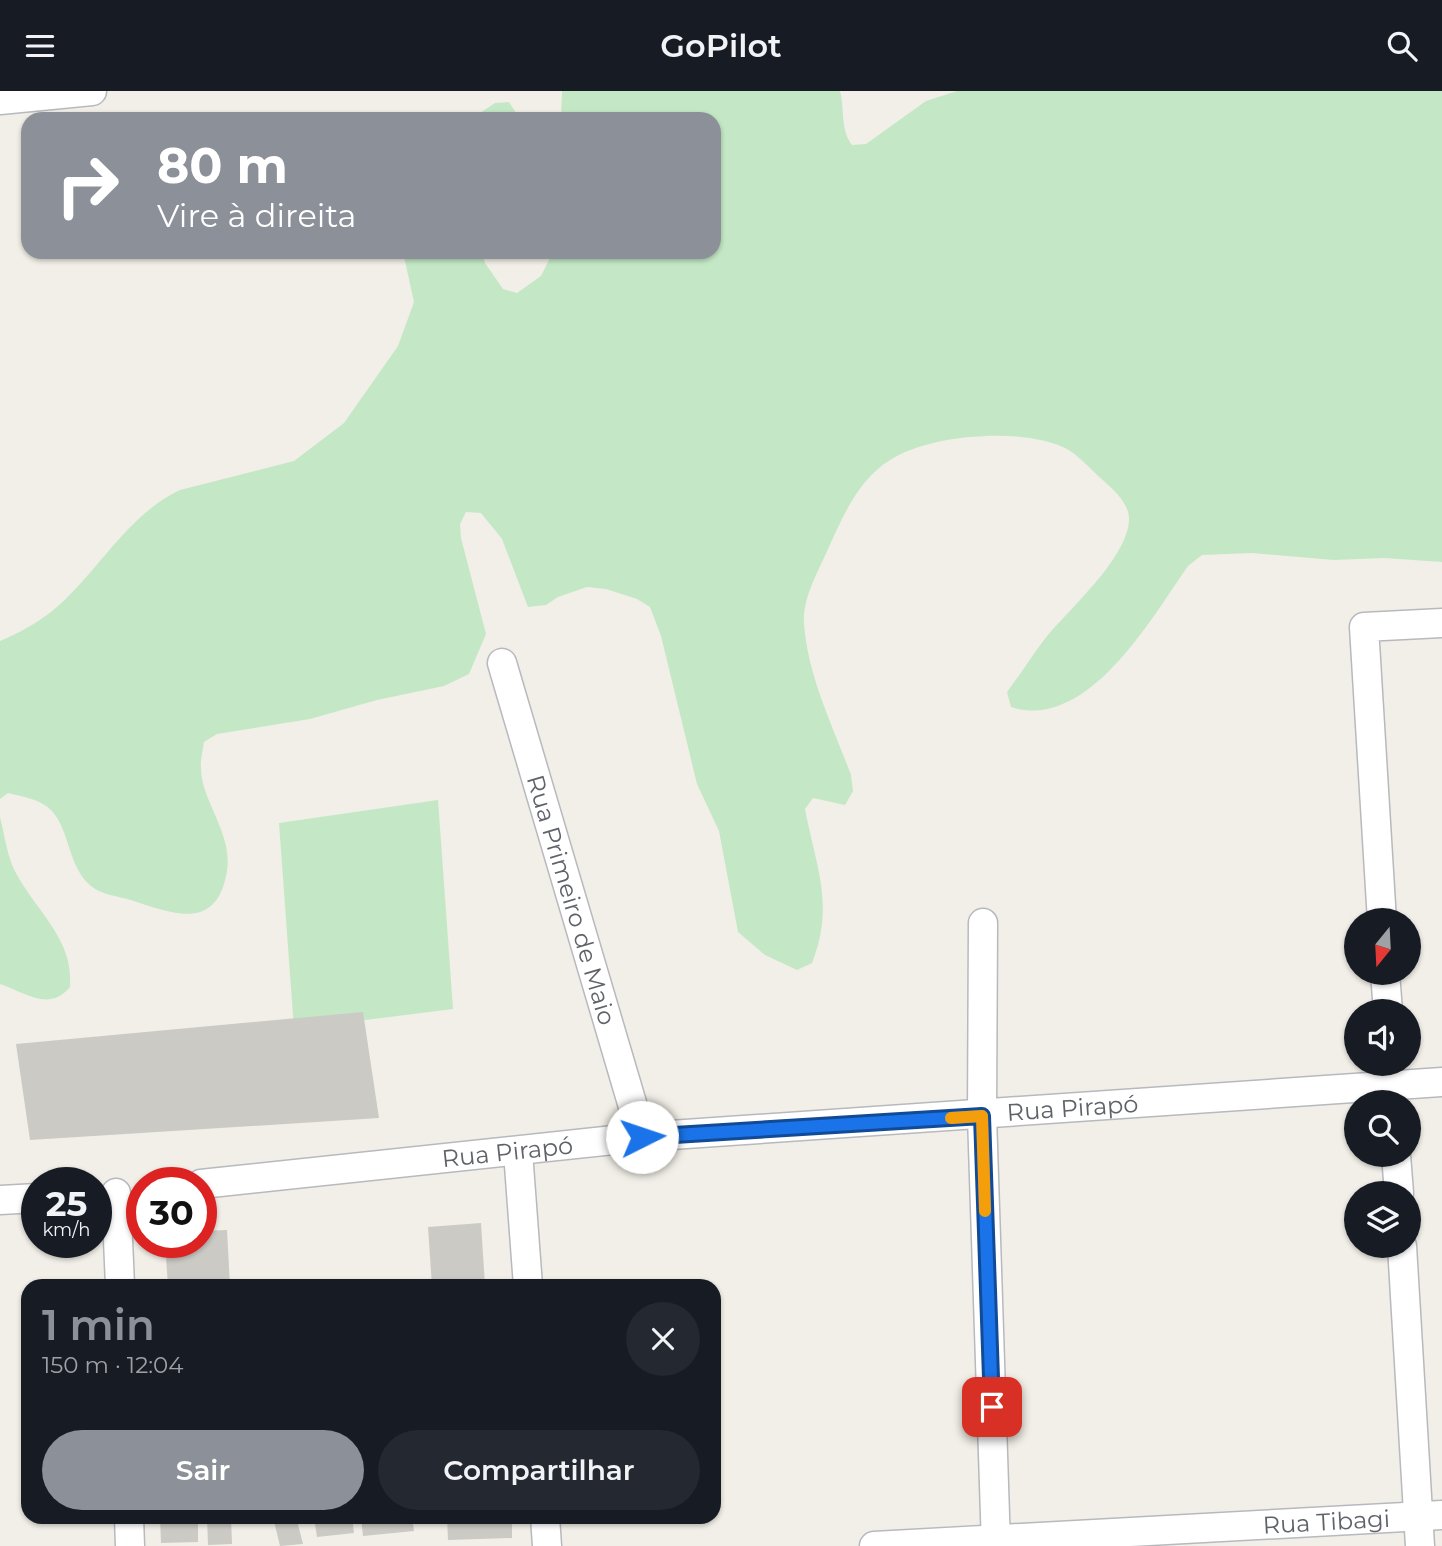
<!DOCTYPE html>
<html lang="pt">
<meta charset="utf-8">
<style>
body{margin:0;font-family:Montserrat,sans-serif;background:#242831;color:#f1f3f6;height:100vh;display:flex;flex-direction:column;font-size:26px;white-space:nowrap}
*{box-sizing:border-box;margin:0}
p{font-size:23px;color:#9ea1a6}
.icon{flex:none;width:38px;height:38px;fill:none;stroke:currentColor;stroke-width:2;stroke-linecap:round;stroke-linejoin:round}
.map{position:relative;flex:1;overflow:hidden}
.sheet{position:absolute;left:21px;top:1188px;width:700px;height:245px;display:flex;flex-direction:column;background:#171b24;border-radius:21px;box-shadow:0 2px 5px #0004}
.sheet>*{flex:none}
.guide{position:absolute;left:21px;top:21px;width:700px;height:147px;border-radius:21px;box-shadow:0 2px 5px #0004;background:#8c9099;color:#fff;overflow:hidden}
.needle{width:46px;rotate:198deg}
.controls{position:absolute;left:1344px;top:817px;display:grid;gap:14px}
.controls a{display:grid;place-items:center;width:77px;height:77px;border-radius:50%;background:#171b24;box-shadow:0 2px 5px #0004;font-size:35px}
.speed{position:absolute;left:21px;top:1076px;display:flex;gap:14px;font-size:35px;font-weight:700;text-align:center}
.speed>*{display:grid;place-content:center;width:91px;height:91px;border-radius:50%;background:#171b24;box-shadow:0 2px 5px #0004;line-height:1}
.speed small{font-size:18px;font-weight:400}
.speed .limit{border:10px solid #d22;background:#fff;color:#111}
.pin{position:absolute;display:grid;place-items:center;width:60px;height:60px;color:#fff;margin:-30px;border-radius:14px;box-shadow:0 4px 10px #0006}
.me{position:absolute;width:77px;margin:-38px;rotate:86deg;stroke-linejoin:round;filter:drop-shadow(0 0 5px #0008)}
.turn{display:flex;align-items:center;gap:24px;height:147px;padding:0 21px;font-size:32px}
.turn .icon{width:91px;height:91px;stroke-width:2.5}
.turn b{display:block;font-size:49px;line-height:60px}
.round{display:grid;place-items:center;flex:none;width:74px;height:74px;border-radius:37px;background:#242831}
.overview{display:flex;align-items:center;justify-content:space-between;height:119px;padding:0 21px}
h1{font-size:42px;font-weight:600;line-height:52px;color:#8c9099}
.button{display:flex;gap:14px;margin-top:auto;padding:14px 21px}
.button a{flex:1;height:80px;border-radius:42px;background:#8c9099;color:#fff;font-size:28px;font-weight:600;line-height:80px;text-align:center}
.button a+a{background:#242831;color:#f1f3f6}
header{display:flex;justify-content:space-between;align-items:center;height:91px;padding:0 21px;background:#171b24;font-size:32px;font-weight:600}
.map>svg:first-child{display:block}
.green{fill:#c4e8c5}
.building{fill:#cccac4}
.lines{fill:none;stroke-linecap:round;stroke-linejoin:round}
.minor-casing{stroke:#b8b9be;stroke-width:31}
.minor{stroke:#fff;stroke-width:28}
.route-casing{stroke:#114b97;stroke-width:18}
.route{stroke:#1a73e8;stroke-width:12}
.slow{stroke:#f59e0b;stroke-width:12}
.labels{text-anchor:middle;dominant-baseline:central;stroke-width:7;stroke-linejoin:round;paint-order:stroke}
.street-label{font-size:24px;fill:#5f6268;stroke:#fff}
</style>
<header><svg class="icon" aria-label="menu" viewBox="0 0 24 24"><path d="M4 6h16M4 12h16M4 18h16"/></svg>GoPilot<svg class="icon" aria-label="search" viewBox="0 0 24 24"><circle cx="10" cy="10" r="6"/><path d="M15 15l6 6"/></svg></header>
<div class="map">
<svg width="1442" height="1455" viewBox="0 0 1442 1455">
<rect width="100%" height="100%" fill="#f1efe7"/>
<g class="green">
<path d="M562,0h278c5,19 0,38 12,54l14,-1 60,-43 31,-10h485v471l-58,-4 -50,2 -82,-7 -50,2 -14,11c-36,51 -100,166 -177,141l-4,-15c13,-17 24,-35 37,-52 24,-30 82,-80 85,-119 1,-16 -13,-29 -24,-39 -12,-10 -26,-27 -40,-34 -43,-21 -135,-14 -175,12 -32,20 -47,56 -62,89 -10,23 -26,50 -24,75 4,53 29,102 47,151l2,16 -8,14 -32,-7 -8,11c11,58 30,96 7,154l-15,7 -32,-15 -27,-23 -19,-101 -22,-47 -36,-148 -11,-29 -13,-8 -31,-10 -19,-2 -29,10 -12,8 -18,2 -26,-68 -21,-26 -15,-1 -6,12 1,14 25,96 -17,40 -25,12 -67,14 -67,19 -93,15 -13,8c-1,8 -4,18 -3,26 0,33 32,65 26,103 -10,61 -54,43 -96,29 -11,-3 -31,-6 -40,-14 -23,-19 -21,-55 -39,-75 -11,-12 -29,-14 -44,-18l-8,6v-158c17,-7 37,-18 51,-29 46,-37 74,-96 129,-122l114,-29 50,-38 54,-77 16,-44 -11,-50h79l3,11 18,26 14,4 24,-17 12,-24h161v-133h-153z"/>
<path d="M509,11l11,17h-49l24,-16z"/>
<path d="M438,709l15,209 -159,20 -15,-206z"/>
<path d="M0,726c5,19 7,41 17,58 21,38 57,65 53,112 -21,25 -44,6 -70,-3z"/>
</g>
<g class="building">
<path d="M363,921l16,106 -349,22 -14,-96z"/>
<path d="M481,1132l4,63h-53l-4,-59z"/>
<path d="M227,1139l3,56h-62l-3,-43h36v-12z"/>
<path d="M160,1426h38v25l-37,1z"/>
<path d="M207,1426h24l1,27 -24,1z"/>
<path d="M273,1426h23l7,27 -23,2z"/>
<path d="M314,1426h38l2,16 -37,4z"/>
<path d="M361,1426h51l2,14 -51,5z"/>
<path d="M447,1426h65v21l-64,2z"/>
</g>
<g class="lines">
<g class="minor-casing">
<g id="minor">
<path d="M0,9l92,-9"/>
<path id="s1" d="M502,572l140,474"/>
<path d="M1382,830l-18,-294 78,-4"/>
<path d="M983,832l-1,193 14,430"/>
<path d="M1385,882l3,38"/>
<path d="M518,1061l10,134"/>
<path d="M1396,1064l3,38"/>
<path id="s2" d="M201,1093l441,-47 800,-55"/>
<path d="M116,1102l4,93"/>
<path d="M0,1109l37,-2"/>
<path d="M1402,1155l18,300"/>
<path d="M129,1426l1,29"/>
<path d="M545,1426l2,29"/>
<path id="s3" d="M874,1455l568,-31"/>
</g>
</g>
<use href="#minor" class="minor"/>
</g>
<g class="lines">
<g class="route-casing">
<path id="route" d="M642,1046l340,-21 10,291"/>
</g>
<use href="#route" class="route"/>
<path class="slow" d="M951,1027l31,-2 3,95"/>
</g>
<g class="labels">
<g class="street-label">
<text stroke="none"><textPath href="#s1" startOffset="247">Rua Primeiro de Maio</textPath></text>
<text stroke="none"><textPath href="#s2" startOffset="875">Rua Pirapó</textPath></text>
<text stroke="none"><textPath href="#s2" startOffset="308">Rua Pirapó</textPath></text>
<text stroke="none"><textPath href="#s3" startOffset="453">Rua Tibagi</textPath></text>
</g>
</g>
</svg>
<div class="controls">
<a><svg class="needle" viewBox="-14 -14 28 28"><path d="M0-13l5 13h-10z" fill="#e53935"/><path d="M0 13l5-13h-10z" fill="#9ea1a6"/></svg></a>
<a><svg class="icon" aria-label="sound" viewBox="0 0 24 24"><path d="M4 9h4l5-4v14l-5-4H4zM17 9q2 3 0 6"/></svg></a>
<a><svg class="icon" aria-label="search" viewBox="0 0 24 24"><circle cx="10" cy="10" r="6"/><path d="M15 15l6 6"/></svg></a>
<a><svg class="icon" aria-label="layers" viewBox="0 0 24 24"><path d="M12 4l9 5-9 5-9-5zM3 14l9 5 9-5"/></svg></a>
</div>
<div class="speed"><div>25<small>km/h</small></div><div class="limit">30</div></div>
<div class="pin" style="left:992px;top:1316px;background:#d93025"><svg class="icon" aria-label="arrive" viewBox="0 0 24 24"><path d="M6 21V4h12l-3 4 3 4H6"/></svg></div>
<svg class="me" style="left:642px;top:1046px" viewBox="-20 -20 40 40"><circle r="19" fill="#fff"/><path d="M0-13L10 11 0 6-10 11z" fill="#1a73e8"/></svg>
<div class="guide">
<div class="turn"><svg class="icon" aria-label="right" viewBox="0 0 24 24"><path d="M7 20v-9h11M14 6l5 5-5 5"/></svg><div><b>80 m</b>Vire à direita</div></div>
</div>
<section class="sheet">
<div class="overview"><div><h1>1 min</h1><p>150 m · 12:04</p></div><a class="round"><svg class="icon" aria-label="close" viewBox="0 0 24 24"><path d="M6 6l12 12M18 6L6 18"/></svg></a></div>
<div class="button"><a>Sair</a><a>Compartilhar</a></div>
</section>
</div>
